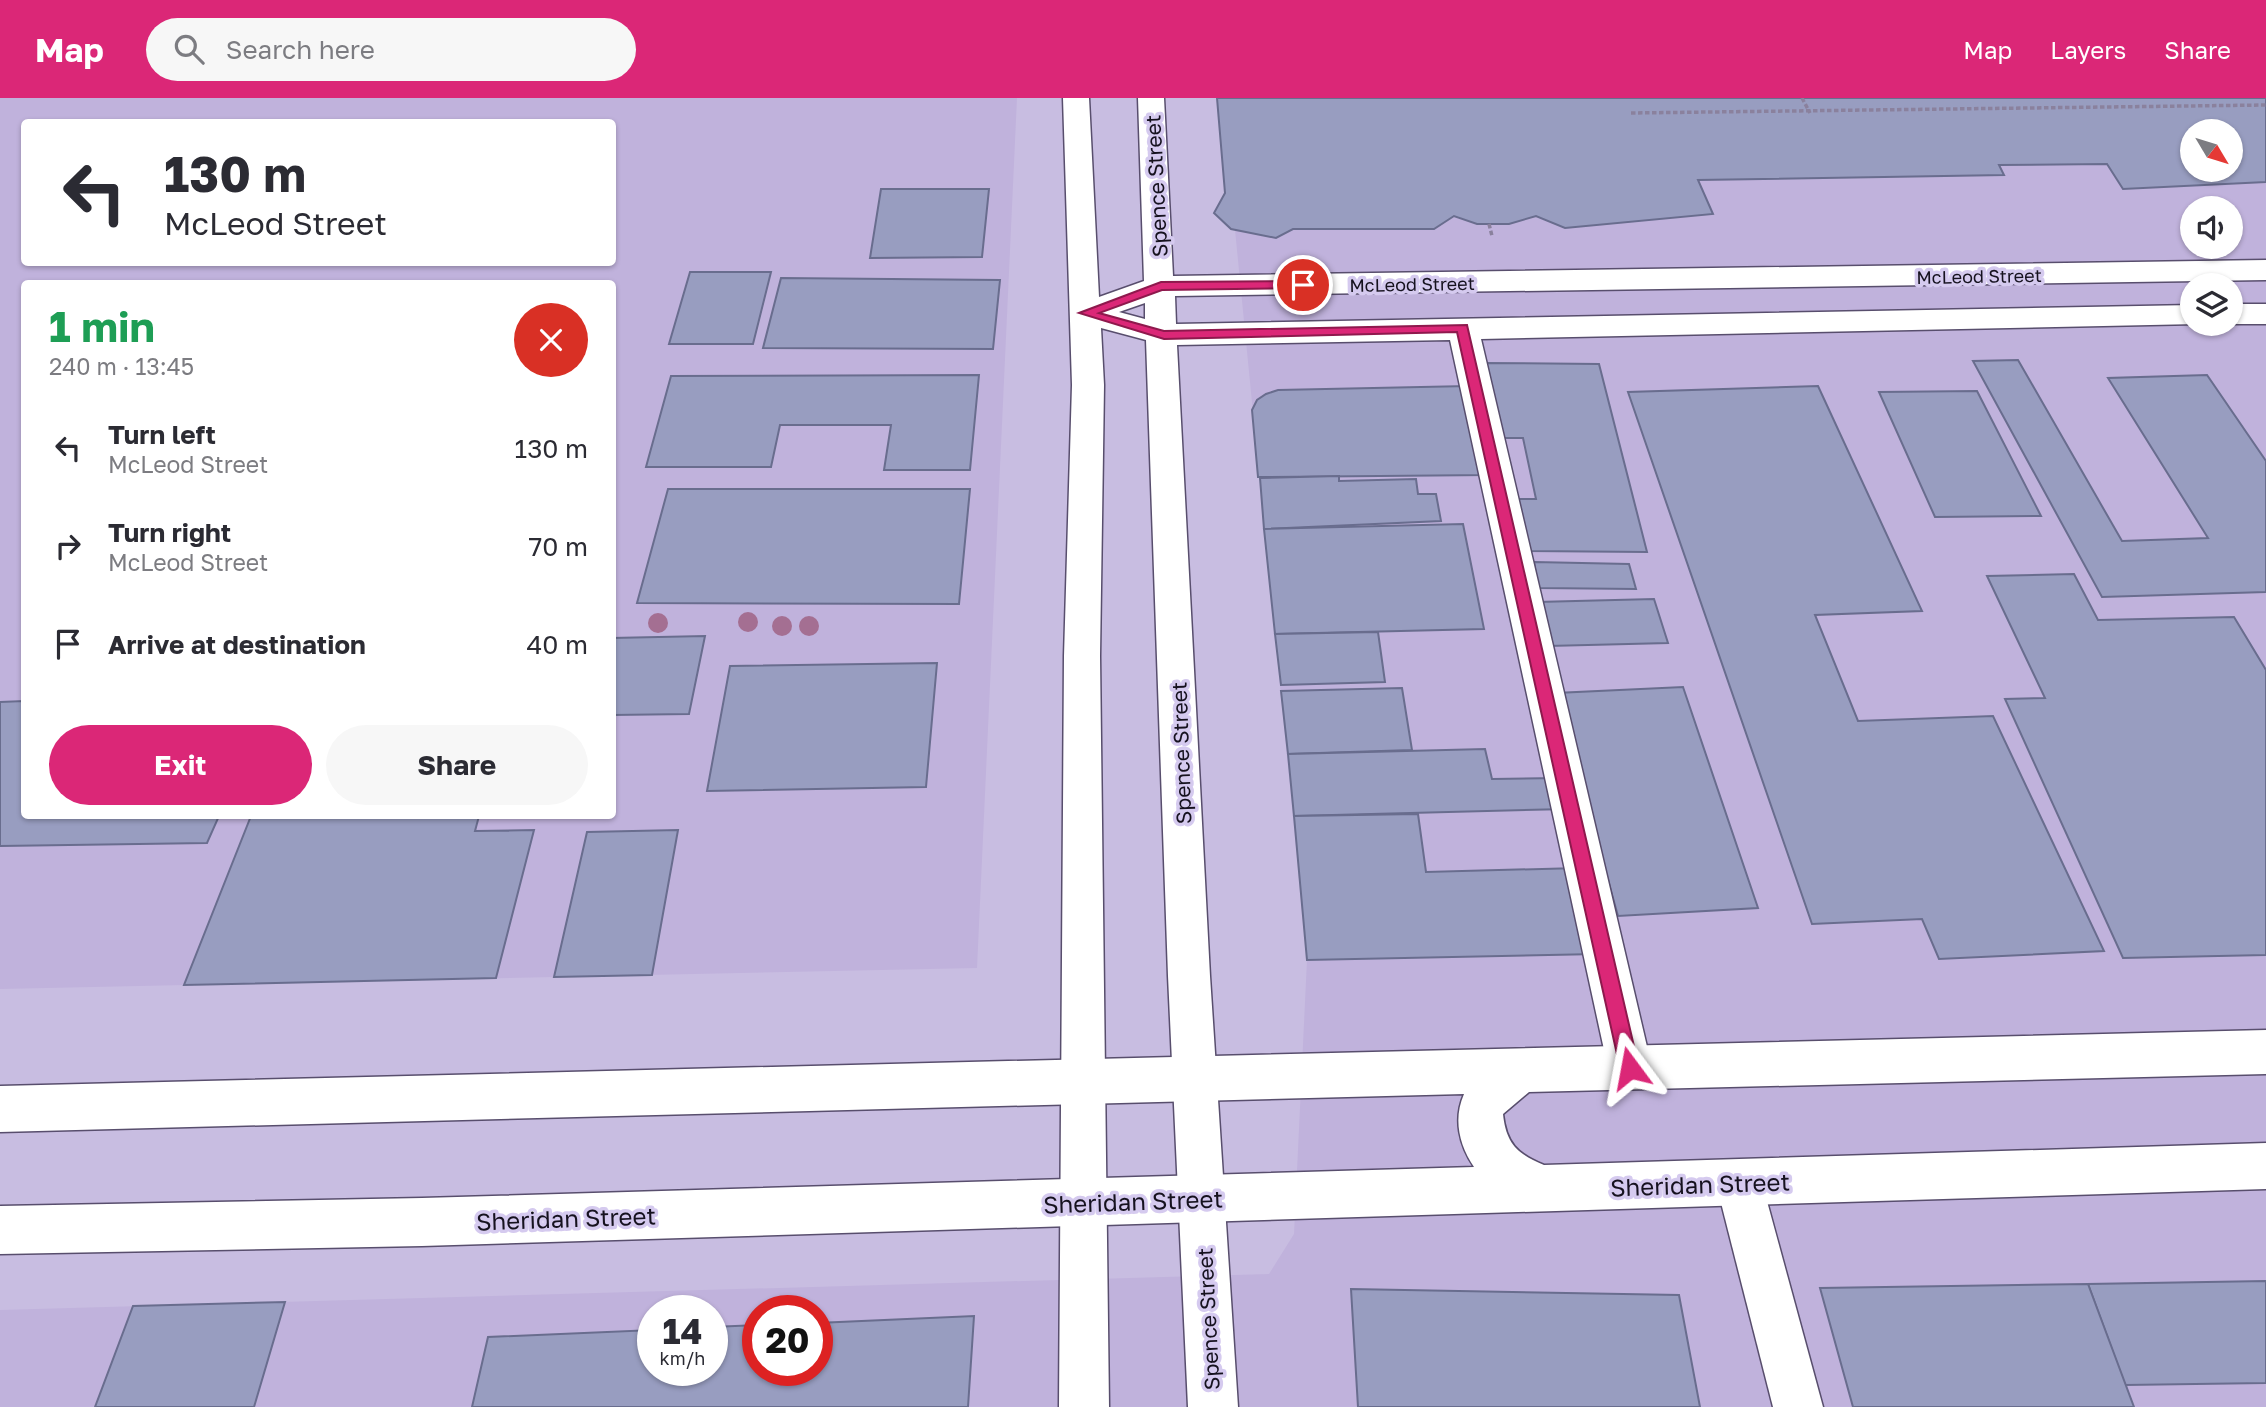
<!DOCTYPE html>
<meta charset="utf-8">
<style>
body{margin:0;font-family:"Golos Text",sans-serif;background:#f7f7f7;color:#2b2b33;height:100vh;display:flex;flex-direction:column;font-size:26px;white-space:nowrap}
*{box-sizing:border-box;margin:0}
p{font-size:23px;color:#7c7c81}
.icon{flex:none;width:38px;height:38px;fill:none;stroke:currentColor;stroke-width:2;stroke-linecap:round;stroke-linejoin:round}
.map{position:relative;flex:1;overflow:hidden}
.details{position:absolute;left:21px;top:182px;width:595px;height:539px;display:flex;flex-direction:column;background:#fff;border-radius:7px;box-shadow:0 2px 5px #0004}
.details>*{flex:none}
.hud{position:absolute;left:21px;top:21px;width:595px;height:147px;border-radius:7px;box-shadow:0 2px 5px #0004;background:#fff;color:#2b2b33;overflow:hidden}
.needle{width:46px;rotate:128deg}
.fabs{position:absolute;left:2180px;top:21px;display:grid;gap:14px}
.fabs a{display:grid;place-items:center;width:63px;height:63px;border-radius:50%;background:#fff;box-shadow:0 2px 5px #0004;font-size:35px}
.speed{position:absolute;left:637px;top:1197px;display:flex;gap:14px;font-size:35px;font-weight:700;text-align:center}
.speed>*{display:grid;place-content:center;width:91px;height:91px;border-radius:50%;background:#fff;box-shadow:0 2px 5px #0004;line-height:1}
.speed small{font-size:18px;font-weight:400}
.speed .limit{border:10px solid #d22;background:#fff;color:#111}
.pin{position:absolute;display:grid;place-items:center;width:60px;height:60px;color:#fff;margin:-30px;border:4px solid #fff;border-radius:50%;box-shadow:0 2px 7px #0007}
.me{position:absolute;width:77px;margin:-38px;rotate:347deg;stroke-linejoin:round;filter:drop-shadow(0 0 5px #0008)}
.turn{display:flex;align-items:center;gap:24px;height:147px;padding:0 28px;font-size:32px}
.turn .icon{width:91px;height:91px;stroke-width:2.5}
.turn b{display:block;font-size:49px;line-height:60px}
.round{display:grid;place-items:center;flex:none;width:74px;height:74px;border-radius:37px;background:#f7f7f7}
.headline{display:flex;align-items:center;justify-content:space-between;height:119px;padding:0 28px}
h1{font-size:42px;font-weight:700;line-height:52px;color:#1e9e55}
.button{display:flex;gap:14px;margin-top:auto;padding:14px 28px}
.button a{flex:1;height:80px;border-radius:42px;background:#db2777;color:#fff;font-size:28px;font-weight:700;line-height:80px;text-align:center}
.button a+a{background:#f7f7f7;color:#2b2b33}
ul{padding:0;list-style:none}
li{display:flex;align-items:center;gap:21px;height:98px;padding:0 28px}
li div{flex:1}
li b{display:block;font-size:26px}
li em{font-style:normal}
header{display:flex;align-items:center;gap:42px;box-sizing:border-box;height:98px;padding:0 35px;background:#db2777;color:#fff}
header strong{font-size:33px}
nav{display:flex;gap:38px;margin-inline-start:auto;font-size:24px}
.search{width:490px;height:63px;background:#f7f7f7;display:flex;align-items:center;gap:18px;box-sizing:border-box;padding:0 24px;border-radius:38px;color:#7c7c81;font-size:26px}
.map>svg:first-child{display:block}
.built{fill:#c0b2dc;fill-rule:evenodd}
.building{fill:#989dc0;stroke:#696d8e;stroke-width:2;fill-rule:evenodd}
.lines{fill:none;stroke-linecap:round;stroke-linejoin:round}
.minor-casing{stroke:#584e6d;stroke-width:3}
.highway-casing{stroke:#584e6d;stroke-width:3}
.path{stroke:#8a819d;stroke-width:3.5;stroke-dasharray:4.5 2.5;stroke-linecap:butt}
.minor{fill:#fff;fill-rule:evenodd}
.highway{fill:#fff;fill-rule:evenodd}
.tree{fill:#a46f92}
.route{fill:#db2777;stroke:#8e194d;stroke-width:2}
.labels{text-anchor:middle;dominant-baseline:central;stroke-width:7;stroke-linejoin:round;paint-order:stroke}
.far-street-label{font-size:18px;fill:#16121f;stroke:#d5caef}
.street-label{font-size:21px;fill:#16121f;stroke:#d5caef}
.near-street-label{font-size:24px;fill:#16121f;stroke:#d5caef}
</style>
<header>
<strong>Map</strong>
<div class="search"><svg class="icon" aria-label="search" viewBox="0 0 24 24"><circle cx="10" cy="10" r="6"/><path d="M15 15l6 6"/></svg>Search here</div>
<nav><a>Map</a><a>Layers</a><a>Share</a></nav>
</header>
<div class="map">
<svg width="2266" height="1309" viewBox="0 0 2266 1309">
<rect width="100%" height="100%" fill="#c8bde1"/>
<g class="built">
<path d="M0,0h1017l-40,870 -977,21zM24,24h588v140h-588zM24,186h588v532h-588z"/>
<path d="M1222,0h1044v1309h-2266v-97l1269,-36 25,-40 13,-274zM2193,33h38v39h-38zM2193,110h38v39h-38zM2193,187h38v39h-38zM653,1213h59v59h-59zM758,1213h59v59h-59z"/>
</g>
<g class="building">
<path d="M1217,0h1049v84l-143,7 -16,-25 -108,1 5,10 -306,5 15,34 -148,14 -29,-12 -27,8h-32l-23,-8 -20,13h-141l-17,9 -45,-9 -17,-16 11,-20zM2193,33h38v39h-38z"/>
<path d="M881,91h108l-7,68 -112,1z"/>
<path d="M690,174h81l-18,72h-84z"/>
<path d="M781,180l219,2 -7,69 -230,-1z"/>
<path d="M2018,262l104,181 86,-3 -100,-160 99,-3 59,86v131l-164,5 -129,-236z"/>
<path d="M1483,265l116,1 48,188 -119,-1 -10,-52h18l-13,-61h-25z"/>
<path d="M979,277l-9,95h-86l7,-45h-111l-9,42h-125l25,-91z"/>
<path d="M1468,288l20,89 -230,2 -6,-67 5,-10 9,-6 12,-4z"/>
<path d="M1818,288l104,225 -107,4 43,106 135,-5 111,235 -165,8 -17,-40 -110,5 -184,-532z"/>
<path d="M1977,293l64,125 -106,1 -56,-125z"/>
<path d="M1339,378v5l77,-2 2,15h18l5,27 -177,8 -4,-51z"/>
<path d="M668,391h302l-11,115 -322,-1z"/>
<path d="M1463,426l21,105 -209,5 -11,-105z"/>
<path d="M1534,464l95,2 7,25 -98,-1z"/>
<path d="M2074,476l24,46 136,-3 32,53v285l-143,3 -118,-259 40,-1 -58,-122z"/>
<path d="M1654,501l14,44 -120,3 -11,-44z"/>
<path d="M1378,534l7,50 -104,3 -6,-51z"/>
<path d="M705,538l-16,78 -77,1v-77z"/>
<path d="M937,565l-11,124 -219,4 23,-125z"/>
<path d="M1683,589l75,221 -140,8 -62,-223z"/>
<path d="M1402,590l10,62 -124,4 -7,-63z"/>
<path d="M24,603v115h195l-12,27 -207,3v-144z"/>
<path d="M1485,651l7,30 66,-1 8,31 -272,7 -6,-62z"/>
<path d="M1418,716l8,58 152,-4 19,86 -290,6 -13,-144z"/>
<path d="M251,718h228l-4,15 59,-1 -38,148 -312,7z"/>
<path d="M678,732l-26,145 -98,2 33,-145z"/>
<path d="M2266,1183v102l-141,2 -37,-101z"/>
<path d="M2088,1186l46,123h-281l-33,-119z"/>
<path d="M1351,1191l328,6 21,112h-342z"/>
<path d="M285,1204l-31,105h-159l38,-101z"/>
<path d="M974,1218l-6,91h-496l16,-70 165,-7v40h59v-43l46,-2v45h59v-47z"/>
</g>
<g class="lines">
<g class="minor-casing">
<g id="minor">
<path d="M1063,0h26l10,199 45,-16 -6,-183h26l9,178 1093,-16v20l-1091,16 1,28 1017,-19v19h5l-717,15 171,729 -6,16 -16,6 -16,-6 -6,-16 -158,-728 -273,5 33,631 28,431h-50l-20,-431 -22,-636 -45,-12 3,57 -4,271 9,751h-50l5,-751 8,-271zM1145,205v16l-26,-7z"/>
<path d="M2231,206h35v20h-37z"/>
<path d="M1739,1062l16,7 7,16 61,224h-50l-57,-224 7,-16z"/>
</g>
</g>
<g class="highway-casing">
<path id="highway" d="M2266,932v44l-737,18 -26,22c3,29 14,40 41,51l722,-22v46l-1844,57 -422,8v-48l422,-8 1052,-31c-15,-22 -21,-48 -10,-73l-1464,38v-46z"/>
</g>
<g class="path">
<path d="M1802,0l8,15"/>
<path d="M1631,15l635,-8"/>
<path d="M1489,126l3,12"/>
</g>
<use href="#minor" class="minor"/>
<use href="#highway" class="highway"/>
</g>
<g class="tree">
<circle cx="748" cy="524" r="10"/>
<circle cx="658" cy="525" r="10"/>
<circle cx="782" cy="528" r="10"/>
<circle cx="809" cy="528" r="10"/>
</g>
<path class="route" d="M1303,183l5,1v6l-146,2 -63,23 65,18 303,-6 172,743 -3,7 -6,2 -7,-2 -3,-7 -163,-736 -293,7 -85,-26 82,-31z"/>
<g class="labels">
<g class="far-street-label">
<text transform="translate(1979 178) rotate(-1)">McLeod Street</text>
<text transform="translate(1412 186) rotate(-1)">McLeod Street</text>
</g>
<g class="street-label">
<text transform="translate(1156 88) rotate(-93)">Spence Street</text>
<text transform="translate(1181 655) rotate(-92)">Spence Street</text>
<text transform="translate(1208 1221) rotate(-93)">Spence Street</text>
</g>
<g class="near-street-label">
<text transform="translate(1700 1086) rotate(-2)">Sheridan Street</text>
<text transform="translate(1133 1103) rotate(-2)">Sheridan Street</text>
<text transform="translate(566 1120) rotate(-2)">Sheridan Street</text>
</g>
</g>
</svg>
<div class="fabs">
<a><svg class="needle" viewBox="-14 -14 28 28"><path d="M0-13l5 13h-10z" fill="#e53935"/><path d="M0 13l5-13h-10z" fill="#7c7c81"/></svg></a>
<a><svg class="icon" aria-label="sound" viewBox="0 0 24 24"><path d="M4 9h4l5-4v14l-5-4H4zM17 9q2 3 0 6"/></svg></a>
<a><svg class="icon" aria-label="layers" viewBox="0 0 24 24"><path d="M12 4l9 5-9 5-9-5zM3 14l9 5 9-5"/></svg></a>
</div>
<div class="speed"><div>14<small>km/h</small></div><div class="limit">20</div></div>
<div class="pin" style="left:1303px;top:187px;background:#d93025"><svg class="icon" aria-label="arrive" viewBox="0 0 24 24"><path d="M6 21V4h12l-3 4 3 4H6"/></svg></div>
<svg class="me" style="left:1630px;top:970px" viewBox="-20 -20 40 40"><path d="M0-17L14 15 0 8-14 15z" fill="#db2777" stroke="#fff" stroke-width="4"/></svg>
<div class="hud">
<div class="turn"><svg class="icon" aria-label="left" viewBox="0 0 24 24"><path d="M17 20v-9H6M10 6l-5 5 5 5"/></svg><div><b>130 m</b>McLeod Street</div></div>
</div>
<section class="details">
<div class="headline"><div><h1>1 min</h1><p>240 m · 13:45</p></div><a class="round" style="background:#d93025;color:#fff"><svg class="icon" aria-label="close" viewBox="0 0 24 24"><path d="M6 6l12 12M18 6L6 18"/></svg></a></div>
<ul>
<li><svg class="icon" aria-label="left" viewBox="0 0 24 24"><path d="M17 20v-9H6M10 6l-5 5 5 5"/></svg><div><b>Turn left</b><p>McLeod Street</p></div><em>130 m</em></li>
<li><svg class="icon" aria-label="right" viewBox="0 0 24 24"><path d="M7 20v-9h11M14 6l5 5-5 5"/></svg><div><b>Turn right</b><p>McLeod Street</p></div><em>70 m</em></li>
<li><svg class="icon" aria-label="arrive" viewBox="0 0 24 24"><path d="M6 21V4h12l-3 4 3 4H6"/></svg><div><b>Arrive at destination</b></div><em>40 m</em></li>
</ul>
<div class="button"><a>Exit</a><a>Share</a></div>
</section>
</div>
